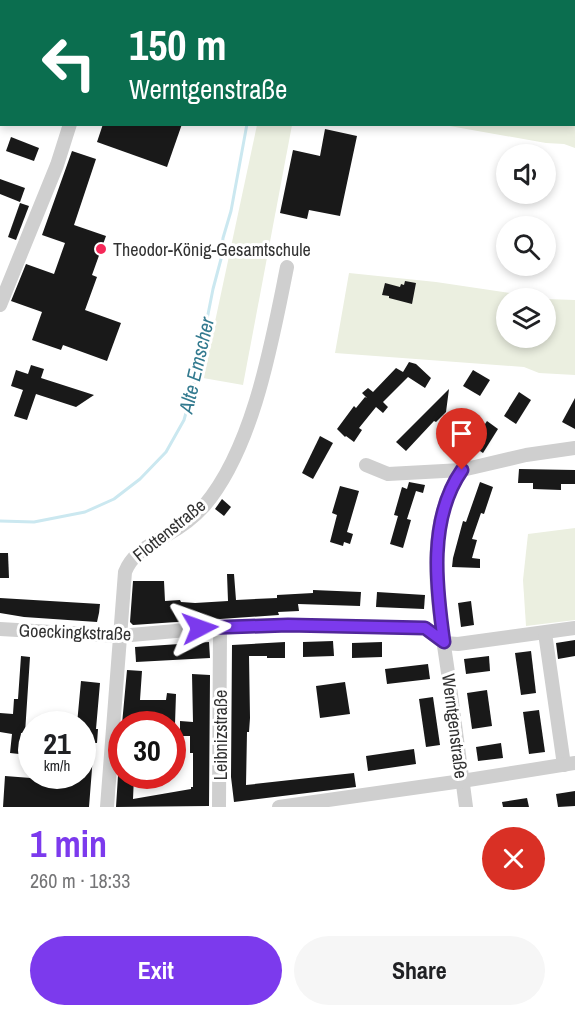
<!DOCTYPE html>
<meta charset="utf-8">
<style>
body{margin:0;font-family:"Archivo Narrow",sans-serif;background:#f6f6f6;color:#202124;height:100vh;display:flex;flex-direction:column;font-size:22px;white-space:nowrap}
*{box-sizing:border-box;margin:0}
p{font-size:20px;color:#757577}
.icon{flex:none;width:33px;height:33px;fill:none;stroke:currentColor;stroke-width:2;stroke-linecap:round;stroke-linejoin:round}
.map{position:relative;height:807px;overflow:hidden}
.side{display:flex;flex-direction:column;background:#fff;flex:1}
.side>*{flex:none}
.top-card{position:absolute;left:0px;top:0px;width:576px;height:126px;box-shadow:0 3px 9px #0003;background:#0b6e4f;color:#fff;overflow:hidden}
.buttons{position:absolute;left:496px;top:144px;display:grid;gap:12px}
.buttons a{display:grid;place-items:center;width:60px;height:60px;border-radius:50%;background:#fff;box-shadow:0 3px 9px #0003;font-size:30px}
.speed{position:absolute;left:18px;top:711px;display:flex;gap:12px;font-size:30px;font-weight:700;text-align:center}
.speed>*{display:grid;place-content:center;width:78px;height:78px;border-radius:50%;background:#fff;box-shadow:0 3px 9px #0003;line-height:1}
.speed small{font-size:15px;font-weight:400}
.speed .limit{border:9px solid #d22;background:#fff;color:#111}
.pin{position:absolute;display:grid;place-items:center;width:51px;height:51px;color:#fff;margin:-62px -26px;border-radius:50% 50% 50% 0;rotate:-45deg;box-shadow:0 0 6px #0007}
.pin .icon{rotate:45deg}
.me{position:absolute;width:66px;margin:-33px;rotate:86deg;stroke-linejoin:round;filter:drop-shadow(0 0 4px #0008)}
.turn{display:flex;align-items:center;gap:21px;height:126px;padding:0 30px;font-size:27px}
.turn .icon{width:78px;height:78px;stroke-width:2.5}
.turn b{display:block;font-size:42px;line-height:51px}
.round{display:grid;place-items:center;flex:none;width:63px;height:63px;border-radius:32px;background:#f6f6f6}
.overview{display:flex;align-items:center;justify-content:space-between;height:102px;padding:0 30px}
h1{font-size:36px;font-weight:800;line-height:45px;color:#7c3aed}
.primary-button{display:flex;gap:12px;margin-top:auto;padding:12px 30px}
.primary-button a{flex:1;height:69px;border-radius:36px;background:#7c3aed;color:#fff;font-size:24px;font-weight:800;line-height:69px;text-align:center}
.primary-button a+a{background:#f6f6f6;color:#202124}
.map>svg:first-child{display:block}
.green{fill:#ebefe0}
.lines{fill:none;stroke-linecap:round;stroke-linejoin:round}
.stream{stroke:#cbe8f0;stroke-width:3}
.building{fill:#191919}
.minor{stroke:#cfcfcf;stroke-width:14}
.route-casing{stroke:#51269a;stroke-width:15}
.route{stroke:#7c3aed;stroke-width:10}
.poi-dot{fill:#f52858;stroke:#fff;stroke-width:2}
.labels{text-anchor:middle;dominant-baseline:central;stroke-width:6;stroke-linejoin:round;paint-order:stroke}
.poi-label{font-size:18px;fill:#323232;stroke:#fff;text-anchor:start}
.street-label{font-size:18px;fill:#323232;stroke:#fff}
.water-label{font-size:20px;font-style:italic;fill:#337a8f;stroke:#fff}
</style>
<div class="map">
<svg width="575" height="807" viewBox="0 0 575 807">
<rect width="100%" height="100%" fill="#fff"/>
<g class="green">
<path d="M286,0h289v148l-11,-4 -18,-1 -102,-18 130,-1v-122l-289,-1z"/>
<path d="M257,125h35l-49,260 -40,-7z"/>
<path d="M349,273l87,9 108,16h-37v40h39v-39l29,1v75l-36,-2 -15,-6 -189,-14z"/>
<path d="M575,528v92l-49,6 -3,-46 5,-46z"/>
</g>
<g class="lines">
<g class="stream">
<path d="M276,2v-2"/>
<path d="M0,521l34,1 51,-10 29,-13 26,-20 26,-27 18,-32 11,-40 18,-91 8,-30 2,-21 8,-27 16,-87"/>
</g>
</g>
<g class="building">
<path d="M103,124h79l-15,43 -70,-25z"/>
<path d="M325,129l32,7 -17,80 -31,-6 -2,9 -27,-6 13,-63 27,6z"/>
<path d="M11,137l28,11 -5,13 -28,-10z"/>
<path d="M72,151l24,8 -22,66 32,11 -14,39 5,2 -12,33 36,13 -14,38 -44,-16 -2,5 -29,-10 10,-28 -31,-11 15,-37 28,10 11,-31 -23,-8z"/>
<path d="M0,179l25,9 -5,14 -20,-8z"/>
<path d="M20,203l9,3 -13,34 -8,-3z"/>
<path d="M405,281l11,2 -4,21 -23,-6v-2l-7,-1 3,-12 15,4 1,-3 3,1z"/>
<path d="M409,362l7,2 15,14 -6,10 -17,-11 -25,25 5,5 -5,6 -7,-6 -17,21 3,2 -8,12 -8,-6 -1,1 -8,-8 17,-23 2,2 9,-11 2,1 -5,-5 6,-5 5,4 23,-24 7,4z"/>
<path d="M31,365l13,4 -3,9 53,17 -18,12 -40,-13 -9,26 -13,-4 9,-26 -12,-4 5,-16 12,4z"/>
<path d="M473,370l17,10 -10,16 -17,-10z"/>
<path d="M449,389l-3,23 -10,10 -2,-1 -28,30 -10,-9z"/>
<path d="M519,392l12,8 -15,24 -12,-8z"/>
<path d="M575,398v31l-13,-7z"/>
<path d="M487,421l11,8 -15,24 -12,-8z"/>
<path d="M320,436l13,7 -20,36 -11,-6z"/>
<path d="M519,469l56,1v14h-14v6l-28,-1v-6h-15z"/>
<path d="M409,482l16,3 -2,8 -7,-2 -9,28 4,1 -8,28 -13,-4 8,-28 -4,-1 8,-28 5,2z"/>
<path d="M480,482l13,5 -9,27 -3,-1 -9,26 5,1 -5,18 8,1v9l-28,-1 1,-9 10,-37 3,1z"/>
<path d="M340,486l19,5 -12,41 6,2 -3,10 -6,-2 -1,4 -13,-4 7,-27 -5,-2z"/>
<path d="M222,499l9,8 -7,9 -9,-7z"/>
<path d="M0,553h8l1,25h-9z"/>
<path d="M227,574h7l2,26 41,-2v-3l36,-2v-3l48,2 -1,14 -62,-2 1,7 -21,1 1,3 -146,10 -3,-3 3,-41h31l1,20 15,-1 1,2 14,1 33,-2z"/>
<path d="M377,592l48,3 -1,14 -48,-2z"/>
<path d="M0,598l100,6 -1,9 -2,9 -73,-5 -24,-4z"/>
<path d="M471,601l3,24 -13,2 -3,-24z"/>
<path d="M575,640v16l-17,3 -2,-16z"/>
<path d="M333,641l1,15 -31,1v-15z"/>
<path d="M209,642l1,16 -74,4 -1,-15z"/>
<path d="M285,642v16h-18v-2h-18l1,62 -1,14h-2l-1,53 108,-12 2,14 -122,15 -3,-25 1,-132z"/>
<path d="M382,642v15l-30,1v-15z"/>
<path d="M531,651l5,42 -15,2 -6,-42z"/>
<path d="M21,656l9,1 -5,76h-4l-2,21 -9,-1 2,-19 -12,-2v-19l13,1 1,-15h4z"/>
<path d="M489,656l1,15 -24,3 -2,-15z"/>
<path d="M428,664l2,15 -43,5 -2,-15z"/>
<path d="M127,670l15,1 -2,29h26l1,-7 9,1 -1,30h-53z"/>
<path d="M192,674l18,1 -1,131 -93,1 2,-31h16l-1,23 58,-10v-2h2v-34h-3v-17h-10v-15l13,1z"/>
<path d="M81,681l19,2 -4,46h2l-1,14h-3l-5,64h-86l2,-31 65,5v-5h12v-52h-5z"/>
<path d="M345,682l5,32 -30,4 -4,-32z"/>
<path d="M487,690l5,36 -20,3 -5,-36z"/>
<path d="M433,697l7,48 -14,2 -7,-48z"/>
<path d="M539,710l6,42 -16,2 -6,-42z"/>
<path d="M501,743l2,15 -25,3 -2,-14z"/>
<path d="M414,749l2,15 -48,7 -2,-15z"/>
<path d="M575,791v15l-17,1 -2,-13z"/>
<path d="M527,798l2,9h-26l-1,-5z"/>
</g>
<g class="lines">
<g class="minor">
<path d="M77,0l7,2"/>
<path d="M23,2v-2"/>
<path d="M0,114l2,-4"/>
<path d="M0,305l57,-140 13,-41"/>
<path d="M366,465l22,9 74,-4 64,-15 49,-7"/>
<path d="M462,470c-42,60 -22,142 -13,210 6,42 11,85 17,127"/>
<path d="M0,629l120,7 100,-9 68,-2 137,3 19,15 14,1 117,-16"/>
<path d="M545,633l19,132"/>
<path d="M107,807l18,-235c8,-20 26,-27 43,-38 13,-7 26,-17 36,-28 50,-59 68,-165 83,-239"/>
<path d="M219,807l1,-180"/>
<path d="M279,807l183,-26 113,-18"/>
</g>
</g>
<g class="lines">
<g class="route-casing">
<path id="route" d="M200,628l88,-3 137,3 19,14c-8,-56 -16,-123 18,-172"/>
</g>
<use href="#route" class="route"/>
</g>
<circle class="poi-dot" cx="101" cy="249" r="6"/>
<g class="labels">
<g class="poi-label">
<text x="113" y="249">Theodor-König-Gesamtschule</text>
</g>
<g class="street-label">
<text transform="translate(169 530) rotate(-39)">Flottenstraße</text>
<text transform="translate(75 632) rotate(2)">Goeckingkstraße</text>
<text transform="translate(455 726) rotate(83)">Werntgenstraße</text>
<text transform="translate(220 735) rotate(-90)">Leibnizstraße</text>
</g>
<g class="water-label">
<text transform="translate(196 365) rotate(-77)">Alte Emscher</text>
</g>
</g>
</svg>
<div class="buttons">
<a><svg class="icon" aria-label="sound" viewBox="0 0 24 24"><path d="M4 9h4l5-4v14l-5-4H4zM17 9q2 3 0 6"/></svg></a>
<a><svg class="icon" aria-label="search" viewBox="0 0 24 24"><circle cx="10" cy="10" r="6"/><path d="M15 15l6 6"/></svg></a>
<a><svg class="icon" aria-label="layers" viewBox="0 0 24 24"><path d="M12 4l9 5-9 5-9-5zM3 14l9 5 9-5"/></svg></a>
</div>
<div class="speed"><div>21<small>km/h</small></div><div class="limit">30</div></div>
<div class="pin" style="left:462px;top:470px;background:#d93025"><svg class="icon" aria-label="arrive" viewBox="0 0 24 24"><path d="M6 21V4h12l-3 4 3 4H6"/></svg></div>
<svg class="me" style="left:200px;top:628px" viewBox="-20 -20 40 40"><path d="M0-17L14 15 0 8-14 15z" fill="#7c3aed" stroke="#fff" stroke-width="4"/></svg>
<div class="top-card">
<div class="turn"><svg class="icon" aria-label="left" viewBox="0 0 24 24"><path d="M17 20v-9H6M10 6l-5 5 5 5"/></svg><div><b>150 m</b>Werntgenstraße</div></div>
</div>
</div>
<section class="side">
<div class="overview"><div><h1>1 min</h1><p>260 m · 18:33</p></div><a class="round" style="background:#d93025;color:#fff"><svg class="icon" aria-label="close" viewBox="0 0 24 24"><path d="M6 6l12 12M18 6L6 18"/></svg></a></div>
<div class="primary-button"><a>Exit</a><a>Share</a></div>
</section>
